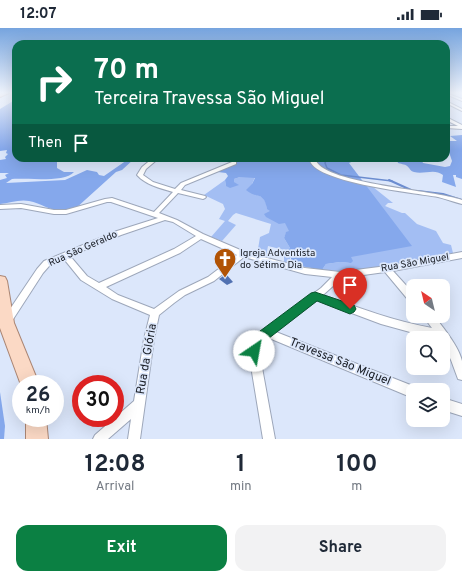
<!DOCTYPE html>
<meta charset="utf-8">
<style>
body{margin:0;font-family:Overpass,sans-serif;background:#f2f2f3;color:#1f2937;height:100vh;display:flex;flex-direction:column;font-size:15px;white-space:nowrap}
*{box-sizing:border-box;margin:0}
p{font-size:13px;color:#747a83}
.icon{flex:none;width:22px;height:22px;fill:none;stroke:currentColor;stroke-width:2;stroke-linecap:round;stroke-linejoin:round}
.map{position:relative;height:411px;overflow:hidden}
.sheet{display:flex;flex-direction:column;background:#fff;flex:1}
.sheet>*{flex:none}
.top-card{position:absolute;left:12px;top:12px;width:438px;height:122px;border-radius:12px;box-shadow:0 4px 16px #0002;background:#0b6e4f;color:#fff;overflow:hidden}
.needle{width:26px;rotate:325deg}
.buttons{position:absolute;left:406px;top:251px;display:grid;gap:8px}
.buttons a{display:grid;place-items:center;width:44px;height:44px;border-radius:8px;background:#fff;box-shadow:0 4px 16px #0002;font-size:20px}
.speed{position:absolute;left:12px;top:347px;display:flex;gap:8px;font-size:20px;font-weight:700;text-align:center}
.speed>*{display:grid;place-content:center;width:52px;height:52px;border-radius:50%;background:#fff;box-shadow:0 4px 16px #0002;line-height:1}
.speed small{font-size:10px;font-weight:400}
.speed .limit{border:6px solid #d22;background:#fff;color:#111}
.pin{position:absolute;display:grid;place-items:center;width:34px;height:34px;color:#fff;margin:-41px -17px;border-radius:50% 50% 50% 0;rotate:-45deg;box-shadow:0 0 4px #0007}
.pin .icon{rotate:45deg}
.me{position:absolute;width:44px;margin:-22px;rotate:33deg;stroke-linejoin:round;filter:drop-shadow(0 0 3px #0008)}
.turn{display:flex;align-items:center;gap:14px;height:84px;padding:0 16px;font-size:18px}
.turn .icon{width:52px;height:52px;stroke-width:2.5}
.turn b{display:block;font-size:28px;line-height:34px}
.then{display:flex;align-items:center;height:38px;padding:0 16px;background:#0003;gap:8px;font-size:15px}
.eta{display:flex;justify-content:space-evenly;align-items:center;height:68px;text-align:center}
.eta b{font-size:24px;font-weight:700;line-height:28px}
.primary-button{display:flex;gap:8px;margin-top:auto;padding:8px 16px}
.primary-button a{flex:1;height:46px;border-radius:12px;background:#0b8043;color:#fff;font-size:16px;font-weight:700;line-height:46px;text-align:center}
.primary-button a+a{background:#f2f2f3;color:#1f2937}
.status{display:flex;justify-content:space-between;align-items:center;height:28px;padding:0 20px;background:#fff;direction:ltr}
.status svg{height:11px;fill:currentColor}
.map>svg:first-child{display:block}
.green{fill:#a3bef3}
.forest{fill:#85a8ec}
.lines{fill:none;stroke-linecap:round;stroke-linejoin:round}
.stream-far1{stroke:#6c8dd0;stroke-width:1.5}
.stream{stroke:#6c8dd0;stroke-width:2}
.building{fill:#5171b1}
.minor-casing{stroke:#9da7ba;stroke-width:2}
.primary-casing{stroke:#ab8674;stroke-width:2}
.minor{fill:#fff;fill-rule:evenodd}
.primary{fill:#fbd9c5;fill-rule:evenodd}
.route{fill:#0b8043;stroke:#07532c}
.labels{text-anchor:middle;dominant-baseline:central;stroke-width:3.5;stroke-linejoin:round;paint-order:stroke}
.street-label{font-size:10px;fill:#191d24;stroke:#dce7fb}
.poi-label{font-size:10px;fill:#191d24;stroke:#dce7fb;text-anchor:start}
.near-street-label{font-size:12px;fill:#191d24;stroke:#dce7fb}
</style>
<div class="status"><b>12:07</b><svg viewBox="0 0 49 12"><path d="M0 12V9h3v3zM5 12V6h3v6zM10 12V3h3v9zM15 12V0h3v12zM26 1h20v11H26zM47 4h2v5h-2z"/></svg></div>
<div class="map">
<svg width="462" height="411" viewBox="0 0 462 411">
<rect width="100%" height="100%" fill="#dce7fb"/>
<path class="green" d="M240,149h15l-3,7 5,11c8,3 9,6 10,14l95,-24 11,2 20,16h-5l-3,3 17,7h3l12,11 19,7 7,12 8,2 2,8c-41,8 -90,22 -131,17l4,-6 14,-2 10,1 -56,-33 -8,3 -2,5 6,10v16l-6,-1v-13l-16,-4 -2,11 -9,-2 3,-18 9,-4 2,-9 -35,-11 -3,2 -5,6 8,4 -14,16 -11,-4 14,-16 -6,-2 6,-10 -2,-5 -19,-9 21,-15 1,6 12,-1 -5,-3 1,-3z"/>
<g class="forest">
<path d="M13,72h3v58h41v10l7,4h10c-9,11 -47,6 -62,7l-6,4 59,-3 22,-10 10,2 2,3 5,1 26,-18h5l-13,12 -6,2 -41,37c-16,8 -31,-5 -46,-8 -9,-2 -20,2 -29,3v-24l7,-2 -2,-3 4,-2h-9v-13l6,-1 -1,-2 3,-3 -2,-1 1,-3 -7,1v-42l13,-8z"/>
<path d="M462,107v44l-6,-2v-2h-3l3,12 -14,-5 1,-7c-9,-7 -19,0 -29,-3 -4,-1 -4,-4 -7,-6 -2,-2 -7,-2 -9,-3l-1,-3 7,-2h23l-5,3 1,2 22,4 5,-1 2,-5 -3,-9 -3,-1v-10h11l-7,-5z"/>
<path d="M234,130h126l-11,5 63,83 -61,11 2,4 -2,2 -11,-1 -14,2 -4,6 -32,-6 1,-6 -4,-4 3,-6 -6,-10 2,-6 3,-1 -4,-8 -6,1 -13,-7 -2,-3 6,-3 -3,-2c-3,-18 -11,-10 -21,-19l6,-6 3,-6 -15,-1 -6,2v3l5,3 -9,3 -4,-2 -1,-6 3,-4 -2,-3 -8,-1 21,-11z"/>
<path d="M0,364l5,34 -1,13h-4z"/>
</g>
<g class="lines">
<path class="stream-far1" d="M327,130l-2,5 2,5 14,7 51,6"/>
<g class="stream">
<path d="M389,152l22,10"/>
<path d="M418,163l25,3 19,6"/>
</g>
</g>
<path class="building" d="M226,246l7,8 -6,3 -8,-6z"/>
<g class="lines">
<g class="minor-casing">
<g id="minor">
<path d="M446,65l16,6v2l-16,-7z"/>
<path d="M446,73l16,8v2l-16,-8z"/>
<path d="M446,89l16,8v4l-16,-1v-2h12l-12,-6z"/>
<path d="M153,130h6l-13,11 -3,6 10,7 22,7 6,-6 51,-21h4v2l-51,21 -4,5 24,6 1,1 -1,1 -2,1 -25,-6 -19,20 18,7 26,14 42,18 60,16 35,4 47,-6 75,-14v6l-69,13 20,22v10l-3,-1 -25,-30 -43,6 -19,17c36,13 71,26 109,33l-9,-12h11c9,11 25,31 28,45 0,6 0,13 0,19l-4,-1 -7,-19 -8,-16v-6l-33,-6 -29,-8 -64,-24 -41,32 137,54 4,2 1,2h-5v8l-144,-60 -8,6 -2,7 16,88h-12l-13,-79c-1,-8 0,-14 4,-22l67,-50 11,-11 -27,-3 -61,-17 -30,24 -29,14 -11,8 -15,12 -5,24 -14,100h-12l3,-20 -23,20h-15l2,-4 39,-34 10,-62 6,-24 -38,-16 -31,-19 -17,-21 -14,6 -7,8 -33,51 -3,1 -3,-1 -2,-3 35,-52 7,-8 73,-30 41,-13 -47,-16h-4l-41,12h-12l-33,-6 -21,1v-4l21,-1 33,6h12l39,-11 7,-1 42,14 19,-20c-13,-4 -27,-7 -36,-17l5,-8zM165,192l8,2 23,14 -22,13 -75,34 -12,-7 -17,-20 51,-21zM201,211l36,16 -29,22 -29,14 -25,18 -36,-14 -12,-8 74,-34z"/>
<path d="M312,130h6l-2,3c11,23 119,29 146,39v4c-8,-2 -16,-5 -24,-7 -22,-4 -120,-14 -128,-36z"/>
<path d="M443,370l19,6v12l-19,-6z"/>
</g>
</g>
<g class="primary-casing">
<g id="primary">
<path d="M0,65h9l-9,4z"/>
<path d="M0,248l5,1 2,4 7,42 25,61 -18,1 -21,-57z"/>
<path d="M26,390h20l2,21h-22z"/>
</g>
</g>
<use href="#minor" class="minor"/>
<use href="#primary" class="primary"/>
</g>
<linearGradient id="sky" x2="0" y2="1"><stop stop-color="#76a4de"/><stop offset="0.53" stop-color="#eff4fd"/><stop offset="1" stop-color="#eff4fd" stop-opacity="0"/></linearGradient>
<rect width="462" height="122" fill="url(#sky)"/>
<path class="route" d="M315,264l39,13 2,4 -2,3 -4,2 -33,-13 -53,41 -5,13 -5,2 -4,-2 -2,-4 4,-14 59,-44z"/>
<defs>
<g id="church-pin" transform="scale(1.15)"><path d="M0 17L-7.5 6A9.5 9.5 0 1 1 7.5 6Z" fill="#b15305" stroke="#dce7fb"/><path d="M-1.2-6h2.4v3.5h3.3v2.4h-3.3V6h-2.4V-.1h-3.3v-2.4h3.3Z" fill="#fff"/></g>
</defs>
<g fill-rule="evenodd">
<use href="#church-pin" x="225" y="231"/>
</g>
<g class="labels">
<g class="street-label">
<text transform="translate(83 221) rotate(-24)">Rua São Geraldo</text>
<text transform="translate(415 235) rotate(-10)">Rua São Miguel</text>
</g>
<g class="poi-label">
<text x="240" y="225">Igreja Adventista<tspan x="240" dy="12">do Sétimo Dia</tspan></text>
</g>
<g class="near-street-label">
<text transform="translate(147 331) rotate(-80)">Rua da Glória</text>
<text transform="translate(340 334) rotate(22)">Travessa São Miguel</text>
</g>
</g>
</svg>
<div class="buttons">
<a><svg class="needle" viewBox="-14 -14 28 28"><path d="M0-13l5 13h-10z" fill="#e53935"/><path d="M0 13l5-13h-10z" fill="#747a83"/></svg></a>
<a><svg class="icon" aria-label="search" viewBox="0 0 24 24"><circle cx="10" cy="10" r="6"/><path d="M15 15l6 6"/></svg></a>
<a><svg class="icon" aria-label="layers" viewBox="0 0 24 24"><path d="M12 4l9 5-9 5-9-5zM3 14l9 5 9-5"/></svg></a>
</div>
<div class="speed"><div>26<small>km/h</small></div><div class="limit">30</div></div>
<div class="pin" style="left:350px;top:281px;background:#d93025"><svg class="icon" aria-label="arrive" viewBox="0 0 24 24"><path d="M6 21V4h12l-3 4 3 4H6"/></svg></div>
<svg class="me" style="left:254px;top:323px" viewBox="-20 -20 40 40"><circle r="19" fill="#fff"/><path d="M0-13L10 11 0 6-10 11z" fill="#0b8043"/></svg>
<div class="top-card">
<div class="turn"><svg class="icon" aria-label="right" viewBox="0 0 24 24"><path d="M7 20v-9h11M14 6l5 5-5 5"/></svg><div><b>70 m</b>Terceira Travessa São Miguel</div></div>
<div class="then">Then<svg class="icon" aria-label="arrive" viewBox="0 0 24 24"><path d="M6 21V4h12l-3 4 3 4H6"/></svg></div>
</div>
</div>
<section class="sheet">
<div class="eta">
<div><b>12:08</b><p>Arrival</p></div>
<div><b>1</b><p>min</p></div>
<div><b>100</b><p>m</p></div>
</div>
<div class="primary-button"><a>Exit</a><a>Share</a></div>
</section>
